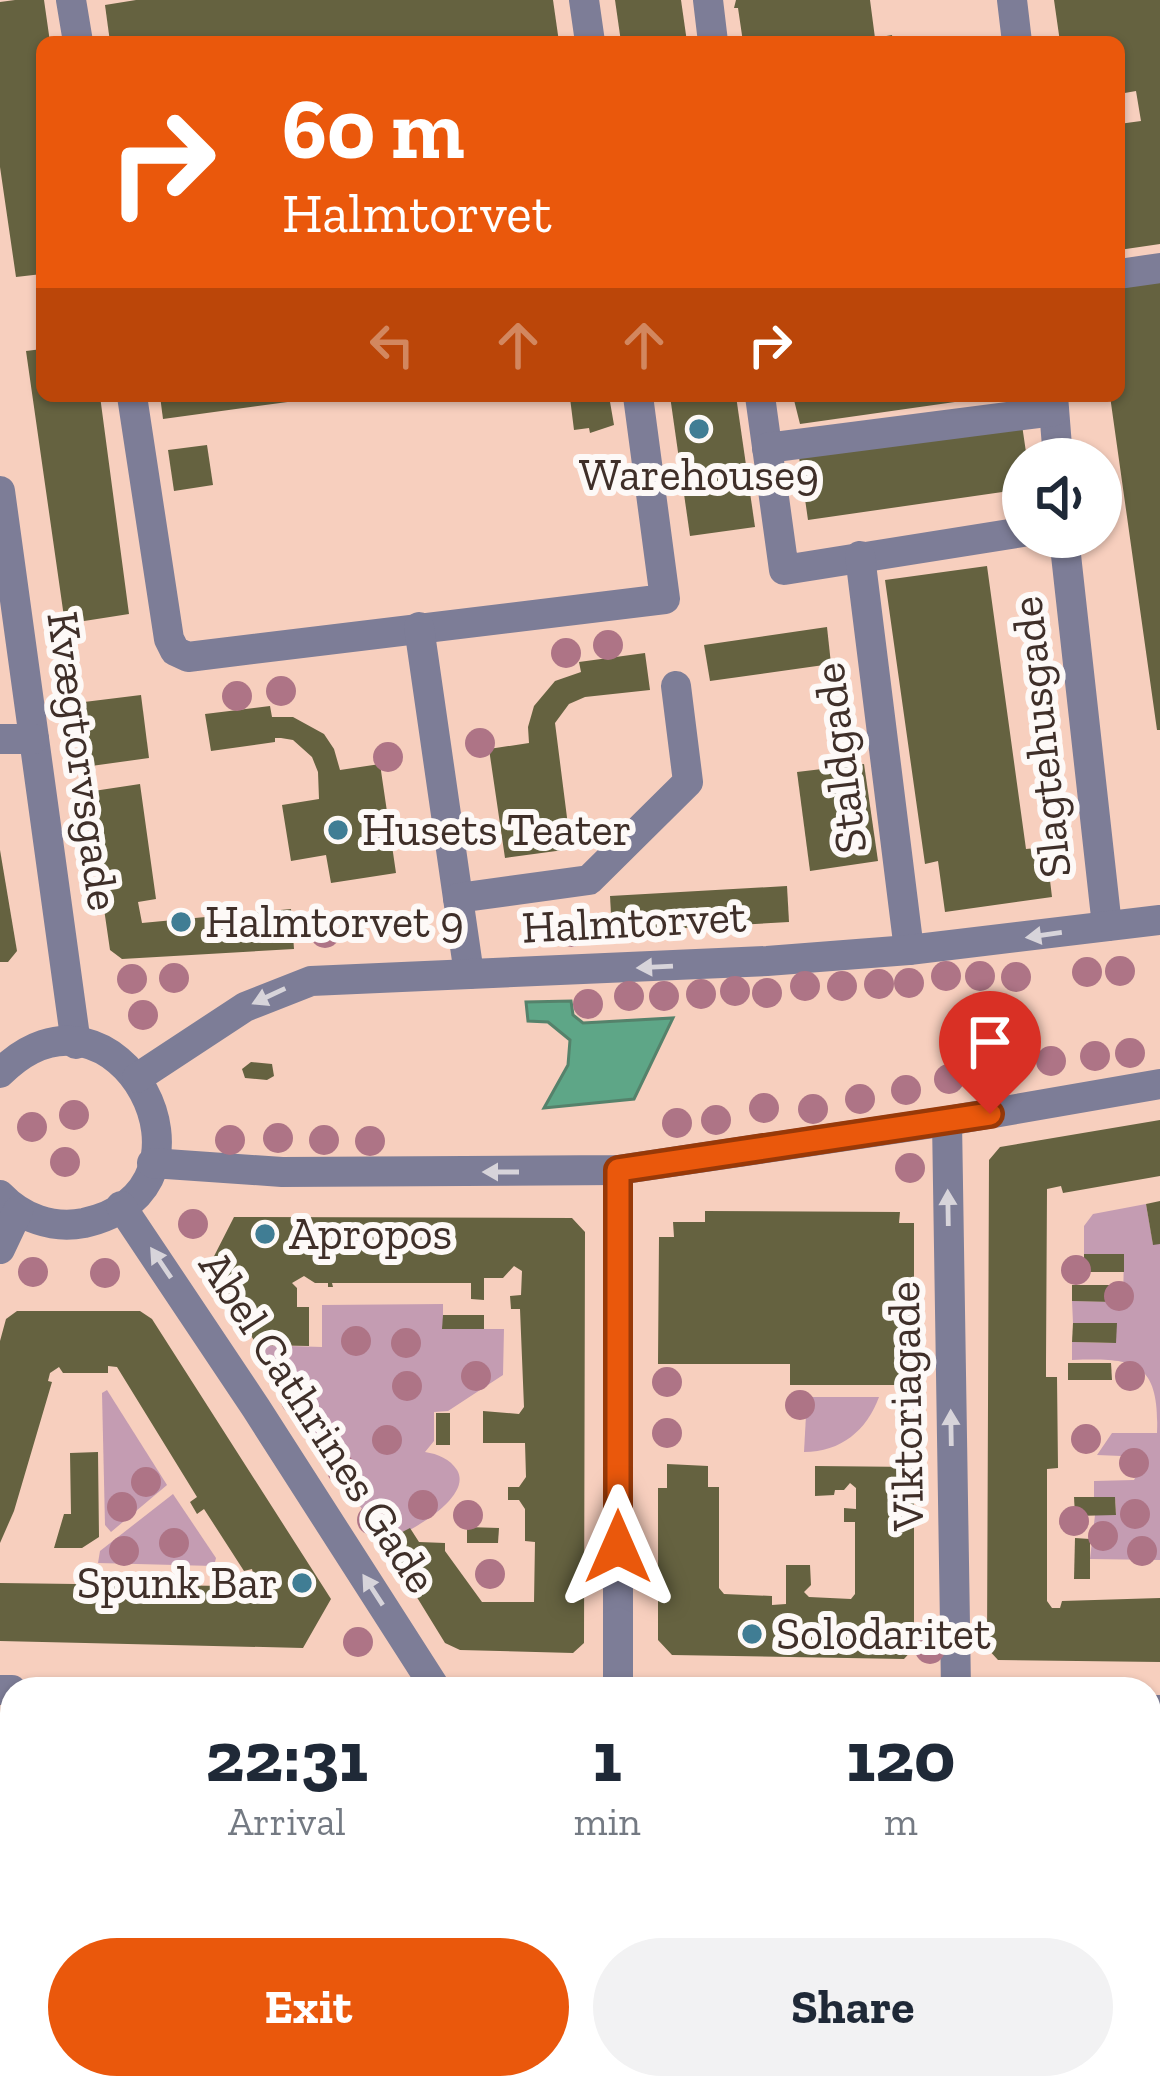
<!DOCTYPE html>
<meta charset="utf-8">
<style>
body{margin:0;font-family:"Zilla Slab",serif;background:#f2f2f3;color:#1f2937;height:100vh;display:flex;flex-direction:column;font-size:45px;white-space:nowrap}
*{box-sizing:border-box;margin:0}
p{font-size:39px;color:#747a83}
.icon{flex:none;width:66px;height:66px;fill:none;stroke:currentColor;stroke-width:2;stroke-linecap:round;stroke-linejoin:round}
.map{position:relative;flex:1;overflow:hidden}
.panel{position:absolute;left:0px;top:1677px;width:1161px;height:423px;display:flex;flex-direction:column;background:#fff;border-radius:36px 36px 0 0;box-shadow:0 3px 9px #0004}
.panel>*{flex:none}
.guide{position:absolute;left:36px;top:36px;width:1089px;height:366px;border-radius:18px;box-shadow:0 3px 9px #0004;background:#ea580c;color:#fff;overflow:hidden}
.tools{position:absolute;left:1002px;top:438px;display:grid;gap:24px}
.tools a{display:grid;place-items:center;width:120px;height:120px;border-radius:50%;background:#fff;box-shadow:0 3px 9px #0004;font-size:60px}
.pin{position:absolute;display:grid;place-items:center;width:102px;height:102px;color:#fff;margin:-123px -51px;border-radius:50% 50% 50% 0;rotate:-45deg;box-shadow:0 0 12px #0007}
.pin .icon{rotate:45deg}
.me{position:absolute;width:132px;margin:-66px;rotate:0deg;stroke-linejoin:round;filter:drop-shadow(0 0 9px #0008)}
.turn{display:flex;align-items:center;gap:42px;height:252px;padding:0 48px;font-size:54px}
.turn .icon{width:156px;height:156px;stroke-width:2.5}
.turn b{display:block;font-size:84px;line-height:102px}
.lanes{display:flex;align-items:center;height:114px;padding:0 48px;background:#0003;justify-content:center;gap:60px;direction:ltr}
.lanes .off{opacity:.35}
.eta{display:flex;justify-content:space-evenly;align-items:center;height:204px;text-align:center}
.eta b{font-size:72px;font-weight:700;line-height:84px}
.button{display:flex;gap:24px;margin-top:auto;padding:24px 48px}
.button a{flex:1;height:138px;border-radius:72px;background:#ea580c;color:#fff;font-size:48px;font-weight:700;line-height:138px;text-align:center}
.button a+a{background:#f2f2f3;color:#1f2937}
.map>svg:first-child{display:block}
.green{fill:#c49cb2}
.water{fill:#5ea687;stroke:#55826b;stroke-width:3}
.building{fill:#656240}
.lines{fill:none;stroke-linecap:round;stroke-linejoin:round}
.minor{stroke:#7d7d97;stroke-width:30}
.tree{fill:#ae7486}
.oneway{fill:#d7d4da}
.route-casing{stroke:#983908;stroke-width:30}
.route{stroke:#ea580c;stroke-width:21}
.poi-dot{fill:#407d94;stroke:#fdf9f7;stroke-width:4.5}
.labels{text-anchor:middle;dominant-baseline:central;stroke-width:12;stroke-linejoin:round;paint-order:stroke}
.poi-label{font-size:45px;fill:#3f2f29;stroke:#fdf9f7;text-anchor:start}
.street-label{font-size:45px;fill:#3f2f29;stroke:#fdf9f7}
</style>
<div class="map">
<svg width="1160" height="2099" viewBox="0 0 1160 2099">
<rect width="100%" height="100%" fill="#f7cfbe"/>
<g class="green">
<path d="M1146,1204l7,40h7v316l-70,-1 5,-44 21,-1 -1,-17h-21v-16l40,-1 12,-23 -49,-2 15,-22h45c3,-73 -24,-75 -85,-73v-18l44,1v-20h-43l-1,-22 51,1 1,-47 -40,-1v-28l9,-12z"/>
<path d="M443,1304v25h61l-1,46 -55,36 -14,1v29l-9,11c13,2 25,7 32,18 17,28 -53,66 -74,72l-126,-197 65,2v-42z"/>
<path d="M107,1390l60,95 -56,47 -6,-7 -3,-132z"/>
<path d="M807,1397h72c-12,33 -38,55 -75,55z"/>
<path d="M173,1494l43,64 -2,8 -116,-3 2,-12z"/>
</g>
<path class="water" d="M571,1001l2,14 10,8 90,-5 -39,81 -90,9 24,-43 2,-25 -22,-18 -20,-1 -2,-19z"/>
<g class="building">
<path d="M15,0h29l6,42h-8v232l-26,3 -16,-110v-165z"/>
<path d="M136,0h417l6,42h-449l-5,-37z"/>
<path d="M615,0h66l6,42h-66z"/>
<path d="M736,0h134l5,38 17,-3 1,7h-150l-5,-34h-4z"/>
<path d="M1054,0h106v244l-41,6v-126l22,-3 -5,-30 -17,3v-52h-59z"/>
<path d="M1160,277v453h-3l-47,-334h9v-113z"/>
<path d="M42,349v47h58l29,218 -64,10 -39,-273z"/>
<path d="M160,396h150v3l-147,20z"/>
<path d="M609,396l5,29 -24,8 -1,-5 -15,2 -4,-32z"/>
<path d="M670,396h66l19,131 -65,9z"/>
<path d="M793,396h183v3l-176,25z"/>
<path d="M1022,425l5,34h-4v30l-215,31 -9,-63z"/>
<path d="M207,445l6,40 -39,6 -6,-41z"/>
<path d="M987,566l39,283 20,-2 6,50 -107,15 -7,-51 -13,3 -40,-284z"/>
<path d="M827,627l4,37 -121,17 -6,-36z"/>
<path d="M645,653l5,37 -65,7 -16,7 -14,19 16,126 -66,9 -16,-109 40,-6 -1,-16 6,-21 21,-25 26,-9 -2,-10z"/>
<path d="M141,695l8,63 -65,9 -8,-64z"/>
<path d="M270,706l2,11h21l31,17 10,15 6,21 40,-6 16,109 -65,10 -5,-28 -35,6 -9,-56 37,-6 -1,-27 -6,-15 -19,-17 -12,-2h-6v4l-64,9 -6,-37z"/>
<path d="M864,764l14,97 -68,10 -13,-99z"/>
<path d="M140,784l16,115 -18,3 4,21 149,-14 3,40 -172,10 -12,-9 -23,-158z"/>
<path d="M0,850l17,101 -9,11h-8z"/>
<path d="M787,886l2,36 -177,10 -2,-36z"/>
<path d="M251,1062l21,2 2,12 -7,4 -22,-2 -3,-9z"/>
<path d="M1160,1120v56l-97,17 -2,-7 -14,3 -1,173v15h11l1,91 -11,1v132l5,7h8l2,-7 98,-3v64l-162,-2 -11,-12 2,-488 11,-13z"/>
<path d="M1160,1201v43l-7,1 -7,-41z"/>
<path d="M705,1211l195,1 -1,11h15v146h-9v16h-115v-21h-132l1,-127h15l-1,-15h32z"/>
<path d="M234,1217l338,1 13,14 -1,411 -11,10 -113,-3 -15,-7 -62,-101 27,-14 9,14 26,1v8l37,51h52l1,-60 -10,-1v-32l-6,-9h-11v-13h11l7,-10 -1,-34h-42v-32l36,3 5,-7 -4,-98h-9l-1,-13 11,-1 1,-24 -8,-5 -11,12h-19v22l-13,-1v-16h-139l1,4h-5v-4h-13l-11,-7 -12,7 5,5v19h12v39l-52,-1 -49,-77z"/>
<rect x="1084" y="1254" width="40" height="18"/>
<path d="M1072,1285h40v17l-40,-1z"/>
<path d="M17,1311h123l12,8 179,280 -28,49 -303,-7v-58l227,3v7l11,2 13,-5 4,-7 -3,-14 -8,2 -40,-62 -7,5 -7,-12 7,-5 -80,-130 -9,-1v7h-45l-4,-6 -9,6 -2,8 4,1 -38,129 -14,32v-202l6,-22z"/>
<path d="M443,1315h41v14h-42z"/>
<path d="M1073,1323h44l-1,20 -44,-1z"/>
<path d="M1068,1363h43l1,17h-44z"/>
<rect x="436" y="1413" width="14" height="32"/>
<path d="M98,1452l1,85 -17,11h-28l10,-34h7l-1,-61z"/>
<path d="M667,1464l41,2v21h11v101l5,6 48,2v9l14,-1v-39h24l1,20 -7,7 5,5 42,2 4,-5v-72h-11v-14l12,1v-21l-6,-5 -6,7h-9l-1,5 -19,1v-30l99,1v181l-10,11 -232,-4 -14,-15v-152h9z"/>
<path d="M1074,1497h41l1,18 -41,1z"/>
<path d="M467,1527l32,1 -1,15h-31z"/>
<path d="M1075,1538l15,1v40h-16z"/>
<path d="M0,1733h12v58l-12,-1z"/>
<path d="M1149,1754l11,1v59l-5,9h-6z"/>
<path d="M4,1807l8,1v217l-11,37 -1,-234z"/>
<path d="M1152,1959l8,1v111l-11,-1z"/>
<path d="M231,2088h151l-2,11h-151z"/>
<path d="M562,2088h77l7,11h-101z"/>
<path d="M729,2088h62l7,11h-62z"/>
<rect x="853" y="2088" width="55" height="11"/>
<rect x="985" y="2088" width="60" height="11"/>
</g>
<g class="lines">
<g class="minor">
<path d="M71,0l7,42"/>
<path d="M584,0l6,42"/>
<path d="M708,0l5,42"/>
<path d="M1012,0l5,42"/>
<path d="M1119,274l41,-6"/>
<path d="M132,396l37,243 6,12 13,6 477,-58 -27,-203"/>
<path d="M760,396l24,174 239,-38"/>
<path d="M1053,396l5,63"/>
<path d="M767,448l287,-37"/>
<path d="M0,491l76,553"/>
<path d="M1064,537l43,389"/>
<path d="M860,556l49,394"/>
<path d="M419,627l39,271"/>
<path d="M0,739h34"/>
<path d="M469,974l-11,-76 131,-18 99,-98 -12,-96"/>
<path d="M0,1073c116,-116 239,116 84,150 -32,6 -62,-5 -84,-28"/>
<path d="M137,1078l108,-71 66,-26 456,-20 142,-11 251,-30"/>
<path d="M947,1121l9,568"/>
<path d="M152,1163l130,9 336,-2 329,-49 213,-37"/>
<path d="M618,1170v519"/>
<path d="M121,1206l135,202 180,281"/>
<path d="M0,1249l18,-38"/>
<path d="M0,1690h12"/>
<path d="M1149,1710h11"/>
<path d="M687,2088l7,11"/>
<path d="M508,2099l18,-11"/>
<path d="M944,2099v-11"/>
</g>
</g>
<g class="tree">
<circle cx="608" cy="645" r="15"/>
<circle cx="566" cy="653" r="15"/>
<circle cx="281" cy="691" r="15"/>
<circle cx="237" cy="696" r="15"/>
<circle cx="480" cy="743" r="15"/>
<circle cx="388" cy="757" r="15"/>
<circle cx="572" cy="932" r="15"/>
<circle cx="325" cy="933" r="15"/>
<circle cx="1120" cy="971" r="15"/>
<circle cx="1087" cy="972" r="15"/>
<circle cx="946" cy="976" r="15"/>
<circle cx="980" cy="976" r="15"/>
<circle cx="1016" cy="977" r="15"/>
<circle cx="174" cy="978" r="15"/>
<circle cx="132" cy="979" r="15"/>
<circle cx="909" cy="983" r="15"/>
<circle cx="879" cy="984" r="15"/>
<circle cx="805" cy="986" r="15"/>
<circle cx="842" cy="986" r="15"/>
<circle cx="735" cy="991" r="15"/>
<circle cx="767" cy="993" r="15"/>
<circle cx="701" cy="994" r="15"/>
<circle cx="629" cy="996" r="15"/>
<circle cx="664" cy="996" r="15"/>
<circle cx="588" cy="1004" r="15"/>
<circle cx="143" cy="1015" r="15"/>
<circle cx="1130" cy="1053" r="15"/>
<circle cx="1095" cy="1056" r="15"/>
<circle cx="1051" cy="1061" r="15"/>
<circle cx="1001" cy="1065" r="15"/>
<circle cx="949" cy="1079" r="15"/>
<circle cx="906" cy="1090" r="15"/>
<circle cx="860" cy="1099" r="15"/>
<circle cx="764" cy="1108" r="15"/>
<circle cx="813" cy="1109" r="15"/>
<circle cx="74" cy="1115" r="15"/>
<circle cx="716" cy="1120" r="15"/>
<circle cx="677" cy="1123" r="15"/>
<circle cx="32" cy="1127" r="15"/>
<circle cx="278" cy="1138" r="15"/>
<circle cx="230" cy="1140" r="15"/>
<circle cx="324" cy="1140" r="15"/>
<circle cx="370" cy="1141" r="15"/>
<circle cx="65" cy="1162" r="15"/>
<circle cx="910" cy="1168" r="15"/>
<circle cx="193" cy="1224" r="15"/>
<circle cx="1076" cy="1270" r="15"/>
<circle cx="33" cy="1272" r="15"/>
<circle cx="105" cy="1273" r="15"/>
<circle cx="1119" cy="1296" r="15"/>
<circle cx="356" cy="1341" r="15"/>
<circle cx="406" cy="1343" r="15"/>
<circle cx="476" cy="1376" r="15"/>
<circle cx="1130" cy="1376" r="15"/>
<circle cx="667" cy="1382" r="15"/>
<circle cx="407" cy="1386" r="15"/>
<circle cx="296" cy="1400" r="15"/>
<circle cx="800" cy="1405" r="15"/>
<circle cx="667" cy="1433" r="15"/>
<circle cx="1086" cy="1439" r="15"/>
<circle cx="387" cy="1440" r="15"/>
<circle cx="1134" cy="1463" r="15"/>
<circle cx="342" cy="1470" r="15"/>
<circle cx="146" cy="1482" r="15"/>
<circle cx="423" cy="1505" r="15"/>
<circle cx="122" cy="1507" r="15"/>
<circle cx="1135" cy="1514" r="15"/>
<circle cx="468" cy="1515" r="15"/>
<circle cx="372" cy="1520" r="15"/>
<circle cx="1074" cy="1521" r="15"/>
<circle cx="1103" cy="1536" r="15"/>
<circle cx="174" cy="1543" r="15"/>
<circle cx="124" cy="1551" r="15"/>
<circle cx="1142" cy="1551" r="15"/>
<circle cx="490" cy="1574" r="15"/>
<circle cx="358" cy="1642" r="15"/>
<circle cx="930" cy="1649" r="15"/>
</g>
<defs><path id="oneway-solid" d="M-6-.8H1V-3.2L6.5 0L1 3.2V.8H-6Z" transform="scale(3)"/></defs>
<g class="oneway">
<use href="#oneway-solid" transform="translate(1044 935) rotate(172)"/>
<use href="#oneway-solid" transform="translate(655 967) rotate(177)"/>
<use href="#oneway-solid" transform="translate(269 996) rotate(155)"/>
<use href="#oneway-solid" transform="translate(501 1172) rotate(180)"/>
<use href="#oneway-solid" transform="translate(948 1208) rotate(-91)"/>
<use href="#oneway-solid" transform="translate(161 1263) rotate(-124)"/>
<use href="#oneway-solid" transform="translate(951 1428) rotate(-91)"/>
<use href="#oneway-solid" transform="translate(373 1590) rotate(-123)"/>
</g>
<g class="lines">
<g class="route-casing">
<path id="route" d="M618,1547v-377l372,-56"/>
</g>
<use href="#route" class="route"/>
</g>
<g class="poi-dot">
<circle cx="699" cy="429" r="12"/>
<circle cx="338" cy="830" r="12"/>
<circle cx="181" cy="922" r="12"/>
<circle cx="265" cy="1234" r="12"/>
<circle cx="302" cy="1583" r="12"/>
<circle cx="752" cy="1634" r="12"/>
</g>
<g class="labels">
<g class="poi-label">
<text x="699" y="475" text-anchor="middle">Warehouse9</text>
<text x="362" y="830">Husets Teater</text>
<text x="205" y="922">Halmtorvet 9</text>
<text x="289" y="1234">Apropos</text>
<text x="278" y="1583" text-anchor="end">Spunk Bar</text>
<text x="776" y="1634">Solodaritet</text>
</g>
<g class="street-label">
<text transform="translate(1041 737) rotate(-96)">Slagtehusgade</text>
<text transform="translate(840 758) rotate(-97)">Staldgade</text>
<text transform="translate(83 761) rotate(82)">Kvægtorvsgade</text>
<text transform="translate(634 922) rotate(-3)">Halmtorvet</text>
<text transform="translate(906 1406) rotate(-91)">Viktoriagade</text>
<text transform="translate(318 1422) rotate(57)">Abel Cathrines Gade</text>
</g>
</g>
</svg>
<div class="tools">
<a><svg class="icon" aria-label="sound" viewBox="0 0 24 24"><path d="M4 9h4l5-4v14l-5-4H4zM17 9q2 3 0 6"/></svg></a>
</div>
<div class="pin" style="left:990px;top:1114px;background:#d93025"><svg class="icon" aria-label="arrive" viewBox="0 0 24 24"><path d="M6 21V4h12l-3 4 3 4H6"/></svg></div>
<svg class="me" style="left:618px;top:1547px" viewBox="-20 -20 40 40"><path d="M0-17L14 15 0 8-14 15z" fill="#ea580c" stroke="#fff" stroke-width="4"/></svg>
<div class="guide">
<div class="turn"><svg class="icon" aria-label="right" viewBox="0 0 24 24"><path d="M7 20v-9h11M14 6l5 5-5 5"/></svg><div><b>60 m</b>Halmtorvet</div></div>
<div class="lanes"><svg class="icon off" aria-label="left" viewBox="0 0 24 24"><path d="M17 20v-9H6M10 6l-5 5 5 5"/></svg><svg class="icon off" aria-label="ahead" viewBox="0 0 24 24"><path d="M12 20V5M6 11l6-6 6 6"/></svg><svg class="icon off" aria-label="ahead" viewBox="0 0 24 24"><path d="M12 20V5M6 11l6-6 6 6"/></svg><svg class="icon" aria-label="right" viewBox="0 0 24 24"><path d="M7 20v-9h11M14 6l5 5-5 5"/></svg></div>
</div>
<section class="panel">
<div class="eta">
<div><b>22:31</b><p>Arrival</p></div>
<div><b>1</b><p>min</p></div>
<div><b>120</b><p>m</p></div>
</div>
<div class="button"><a>Exit</a><a>Share</a></div>
</section>
</div>
